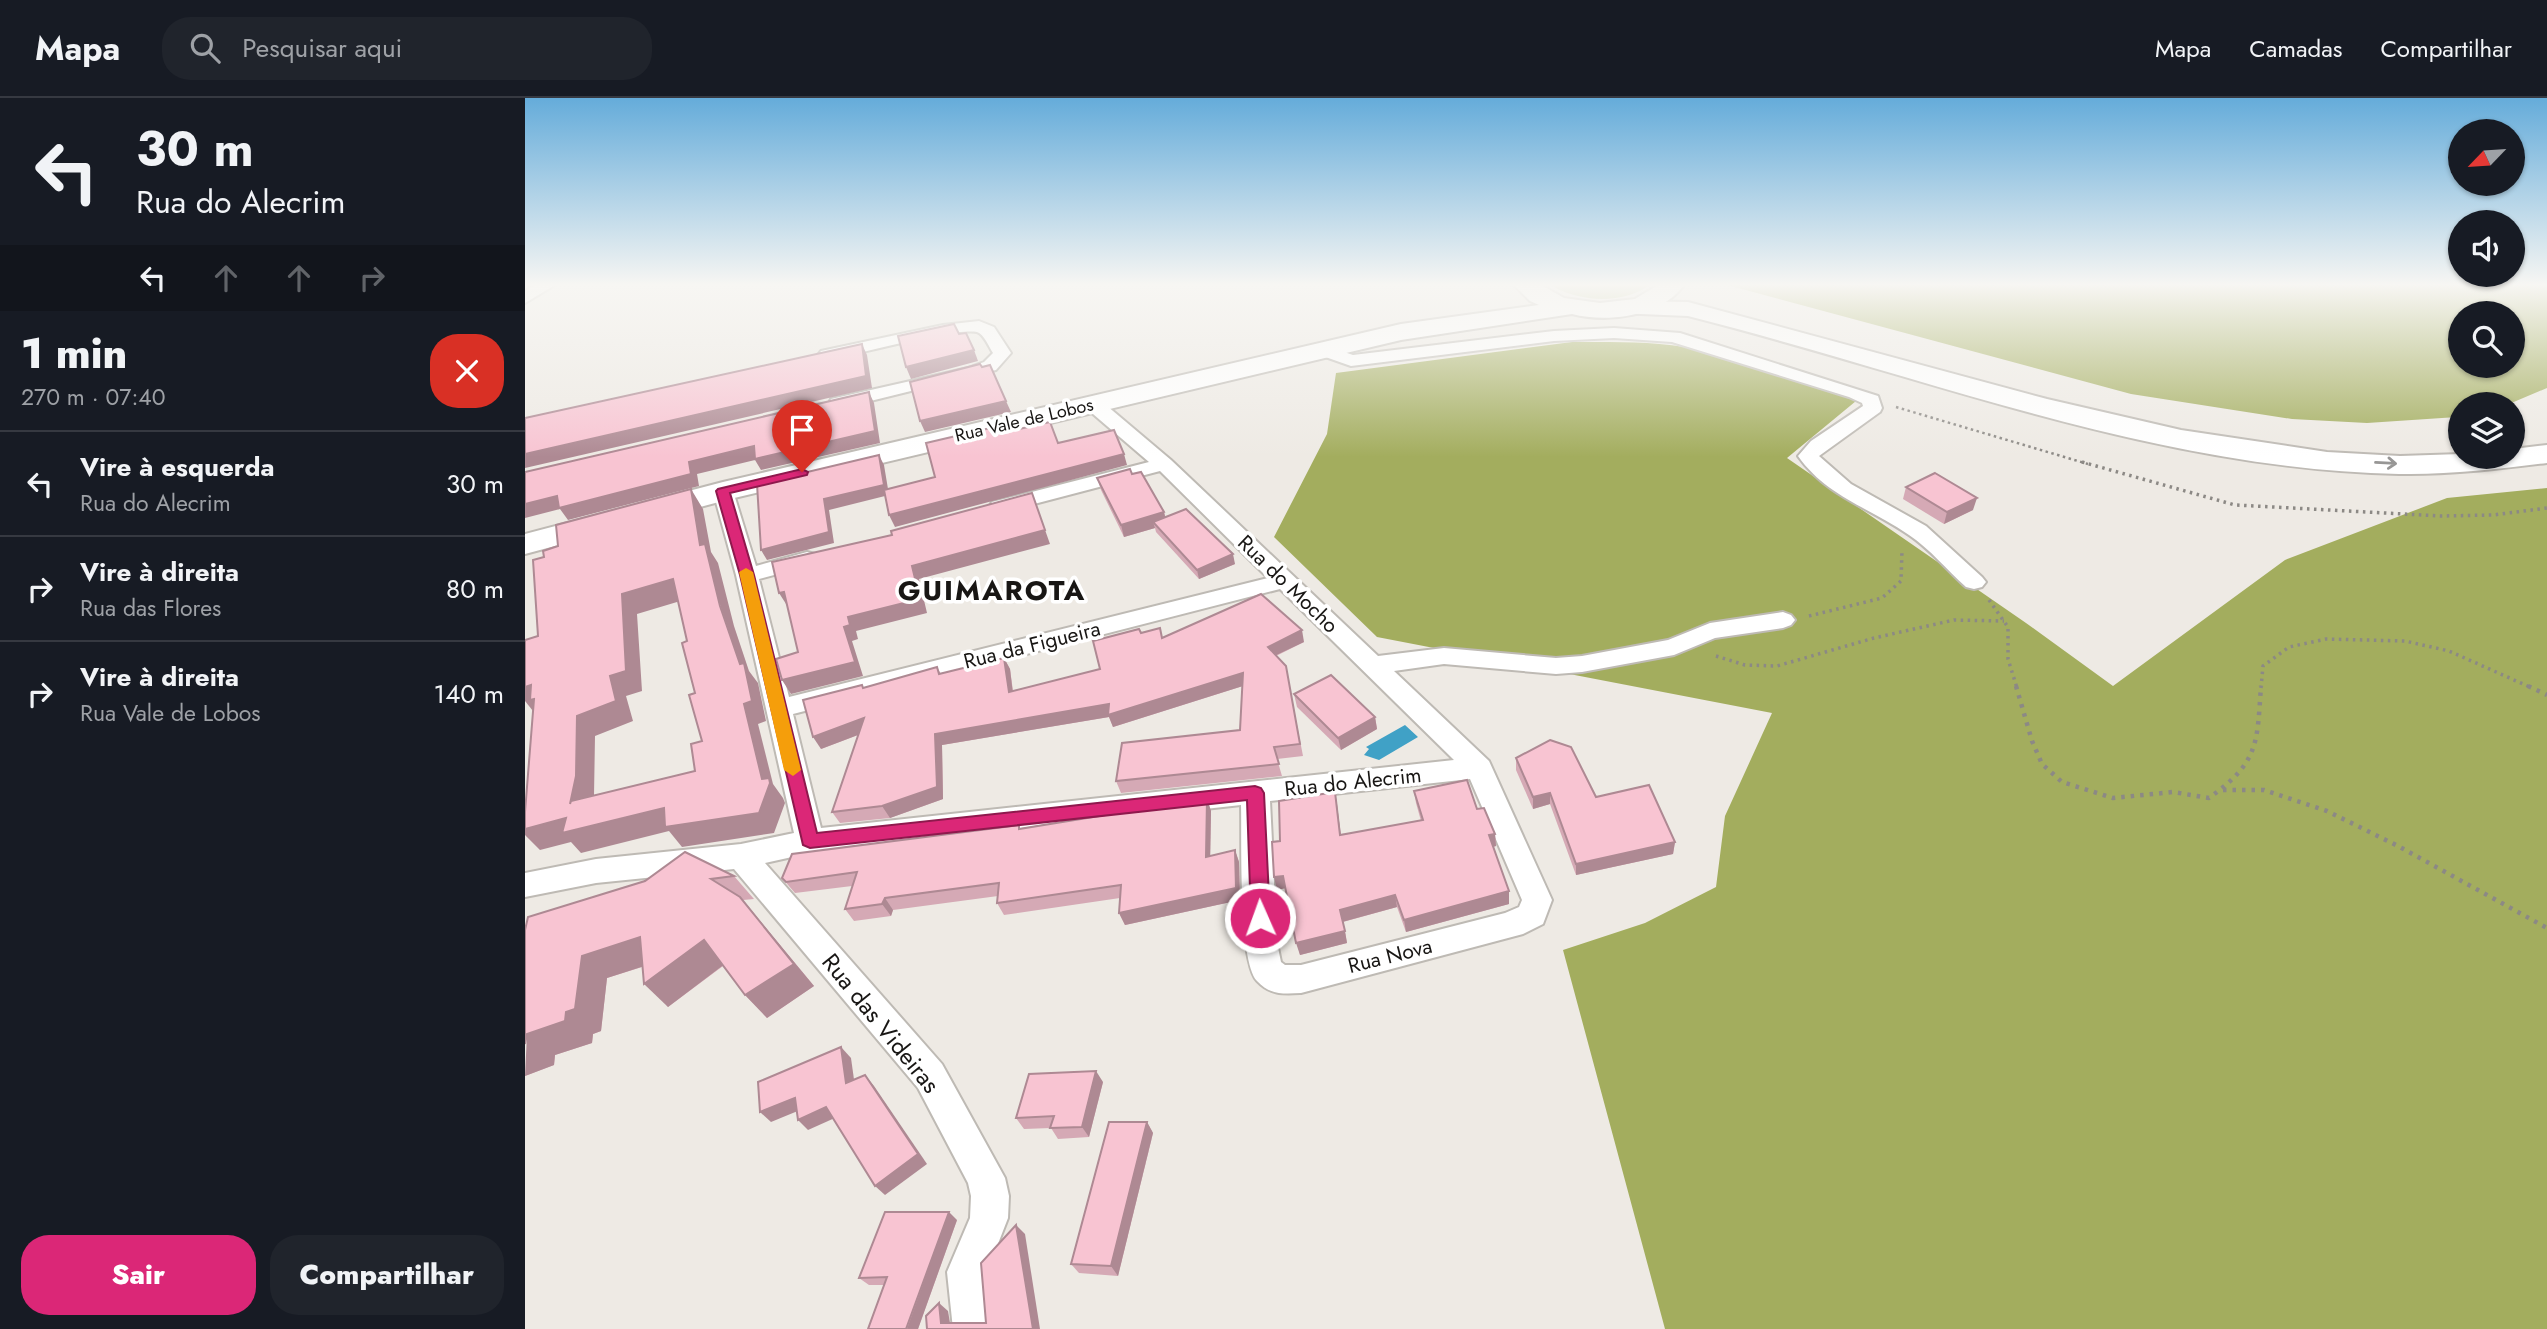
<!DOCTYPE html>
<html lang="pt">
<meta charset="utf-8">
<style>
body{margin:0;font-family:Jost,sans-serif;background:#20242c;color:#f1f3f6;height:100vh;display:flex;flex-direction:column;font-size:26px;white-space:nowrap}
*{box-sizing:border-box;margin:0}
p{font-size:23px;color:#9ea1a6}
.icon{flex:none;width:38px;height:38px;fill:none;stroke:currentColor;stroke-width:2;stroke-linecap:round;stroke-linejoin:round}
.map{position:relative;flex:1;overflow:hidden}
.panel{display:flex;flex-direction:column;background:#171b24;width:525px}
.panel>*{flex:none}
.hud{background:#171b24;color:#f1f3f6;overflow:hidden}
.needle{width:46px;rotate:245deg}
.buttons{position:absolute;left:1923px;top:21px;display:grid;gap:14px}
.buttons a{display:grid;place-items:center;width:77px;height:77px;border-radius:50%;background:#171b24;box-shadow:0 2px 5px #0004;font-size:35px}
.pin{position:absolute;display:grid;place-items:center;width:60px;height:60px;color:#fff;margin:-72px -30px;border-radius:50% 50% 50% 0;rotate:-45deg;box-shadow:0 0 7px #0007}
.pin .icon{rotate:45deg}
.me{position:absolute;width:77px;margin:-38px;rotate:358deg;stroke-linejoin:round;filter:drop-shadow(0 0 5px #0008)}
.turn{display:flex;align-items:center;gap:24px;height:147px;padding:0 21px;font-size:32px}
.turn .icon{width:91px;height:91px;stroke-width:2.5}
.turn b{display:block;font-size:49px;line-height:60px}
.lanes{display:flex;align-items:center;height:66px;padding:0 21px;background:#0003;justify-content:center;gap:35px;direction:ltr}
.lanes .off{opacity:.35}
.round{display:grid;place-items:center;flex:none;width:74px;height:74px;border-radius:28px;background:#20242c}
.summary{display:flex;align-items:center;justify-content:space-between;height:119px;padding:0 21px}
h1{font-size:42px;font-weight:800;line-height:52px}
.button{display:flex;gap:14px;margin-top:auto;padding:14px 21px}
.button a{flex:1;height:80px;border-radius:28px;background:#db2777;color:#fff;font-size:28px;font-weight:800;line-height:80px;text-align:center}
.button a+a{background:#20242c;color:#f1f3f6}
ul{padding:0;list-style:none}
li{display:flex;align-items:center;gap:21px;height:105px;padding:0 21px;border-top:2px solid #363941}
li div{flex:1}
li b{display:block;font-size:26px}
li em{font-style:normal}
header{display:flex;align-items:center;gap:42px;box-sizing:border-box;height:98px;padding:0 35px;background:#171b24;border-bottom:2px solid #363941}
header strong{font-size:33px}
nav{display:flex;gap:38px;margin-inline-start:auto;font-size:24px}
.search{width:490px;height:63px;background:#20242c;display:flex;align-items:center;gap:18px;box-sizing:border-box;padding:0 24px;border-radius:28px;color:#9ea1a6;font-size:26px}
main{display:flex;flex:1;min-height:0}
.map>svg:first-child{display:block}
.green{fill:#b9c289}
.forest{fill:#a3ad5e;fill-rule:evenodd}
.water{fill:#40a1c6}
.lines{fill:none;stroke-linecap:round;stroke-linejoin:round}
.minor-casing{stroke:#bebab4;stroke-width:4}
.secondary-casing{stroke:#bebab4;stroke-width:4}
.motorway-casing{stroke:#bebab4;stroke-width:4}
.path-far2{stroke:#8c8985;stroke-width:2.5;stroke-dasharray:2.5 3.5;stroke-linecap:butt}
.path-far1{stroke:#8c8985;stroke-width:3.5;stroke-dasharray:2.5 4.5;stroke-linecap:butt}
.path{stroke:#8c8985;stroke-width:4.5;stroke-dasharray:3.5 6;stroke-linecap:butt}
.minor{fill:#fff;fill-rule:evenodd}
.secondary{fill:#fff;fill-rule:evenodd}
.motorway{fill:#fff;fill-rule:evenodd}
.wall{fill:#d5a9b5}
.shaded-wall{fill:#ae8993}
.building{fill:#f8c4d2;stroke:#ae8993;stroke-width:2;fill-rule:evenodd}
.oneway{stroke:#979695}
.route{fill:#db2777;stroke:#8e194d;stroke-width:2}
.slow{fill:#f59e0b}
.labels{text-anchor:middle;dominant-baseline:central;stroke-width:7;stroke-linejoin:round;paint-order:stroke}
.far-street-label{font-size:18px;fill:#181614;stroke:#fff}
.street-label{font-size:21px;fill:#181614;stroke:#fff}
.near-street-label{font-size:24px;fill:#181614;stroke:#fff}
.district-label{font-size:28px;font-weight:bold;letter-spacing:2px;fill:#181614;stroke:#fff}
</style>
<header>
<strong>Mapa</strong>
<div class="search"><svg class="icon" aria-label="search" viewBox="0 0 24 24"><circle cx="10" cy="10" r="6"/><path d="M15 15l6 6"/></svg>Pesquisar aqui</div>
<nav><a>Mapa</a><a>Camadas</a><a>Compartilhar</a></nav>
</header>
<main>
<section class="panel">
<div class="hud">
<div class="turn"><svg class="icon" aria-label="left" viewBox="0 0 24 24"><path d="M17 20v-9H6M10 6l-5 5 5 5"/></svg><div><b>30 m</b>Rua do Alecrim</div></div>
<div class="lanes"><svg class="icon" aria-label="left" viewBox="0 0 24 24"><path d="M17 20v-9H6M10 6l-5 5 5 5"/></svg><svg class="icon off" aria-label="ahead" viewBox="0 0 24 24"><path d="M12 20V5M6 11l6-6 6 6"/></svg><svg class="icon off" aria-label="ahead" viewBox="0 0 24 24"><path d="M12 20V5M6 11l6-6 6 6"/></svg><svg class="icon off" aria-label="right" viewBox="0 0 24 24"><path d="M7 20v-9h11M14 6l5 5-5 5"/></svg></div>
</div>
<div class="summary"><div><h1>1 min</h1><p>270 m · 07:40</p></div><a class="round" style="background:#d93025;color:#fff"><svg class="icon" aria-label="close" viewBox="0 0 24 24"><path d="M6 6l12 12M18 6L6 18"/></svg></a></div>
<ul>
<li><svg class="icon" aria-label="left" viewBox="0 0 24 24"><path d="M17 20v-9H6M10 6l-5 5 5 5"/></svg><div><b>Vire à esquerda</b><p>Rua do Alecrim</p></div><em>30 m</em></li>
<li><svg class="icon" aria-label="right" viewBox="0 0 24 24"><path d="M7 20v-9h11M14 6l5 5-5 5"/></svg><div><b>Vire à direita</b><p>Rua das Flores</p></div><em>80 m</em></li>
<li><svg class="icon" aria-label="right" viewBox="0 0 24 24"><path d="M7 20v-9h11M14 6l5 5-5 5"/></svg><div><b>Vire à direita</b><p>Rua Vale de Lobos</p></div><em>140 m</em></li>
</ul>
<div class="button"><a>Sair</a><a>Compartilhar</a></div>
</section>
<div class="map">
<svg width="2022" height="1231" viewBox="0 0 2022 1231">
<rect width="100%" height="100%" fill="#eeeae4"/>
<path class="green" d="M1026,187h98c-25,20 -72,17 -98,0z"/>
<g class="forest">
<path d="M1202,187h820v103l-38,16h-48l-1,12 -3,1 -90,6 -75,-4 -161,-25zM1936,215h52v53h-52z"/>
<path d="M1047,244c42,0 83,-1 125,7 54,10 107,34 159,52l-69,57 239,165 87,63 172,-126 162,-62 100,-10v841h-882l-102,-379 82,-27 71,-36 9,-71 47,-103 -395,-76 -103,-100 53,-103 9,-61z"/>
</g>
<path class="water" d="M880,627l13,12 -39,23 -15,-5 5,-6 -3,-2z"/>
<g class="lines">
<g class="minor-casing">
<g id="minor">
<path d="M10,187h20l-30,18v-12z"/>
<path d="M454,223l15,6 17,26 -15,17 -158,39 -9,-6 2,-4 137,-31 16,-6 9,-9c-4,-6 -9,-19 -16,-21 -20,-5 -123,23 -150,28l-6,-1 -3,-4 3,-4 122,-26z"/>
<path d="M1089,230l66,5 198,63 4,12 -2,4 -61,44 32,28 75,42 56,51 4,5 -4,5 -8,2 -8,-2c-19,-17 -36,-38 -57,-52 -39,-27 -83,-39 -111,-79l13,-15 52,-35 -1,-3 -13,-6 -177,-55 -58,-4 -60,3 -203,25 -34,-12 -3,-4 9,-5 30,10 201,-24z"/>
<path d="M568,300l7,2 71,60 207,196 66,-8 112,10 26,-2 86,-16 42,-17 73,-11 8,3 4,5 -4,5 -8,3 -68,10 -41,17 -92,17 -26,2 -112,-10 -50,7 95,90 63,139 -9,24 -20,10 -222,59c-18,1 -31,2 -44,-12 -19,-21 -15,-143 -16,-176l-431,48 -45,10 177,201 63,114 4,18 -1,22 -21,54 6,57h-40l-6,-57 23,-54 1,-22 -3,-13 -50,-95 -184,-219 -138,14 -71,14v-24l71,-14 145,-15 53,-11 -58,-258 -23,-84 3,-4h14l3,4 23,75 51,-14 8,2 3,5 -3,5 -56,15 30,118 479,-119 -108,-107 -160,42 -8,-1 -3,-5 3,-5 157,-40 -63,-54 -2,-4 2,-4zM755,491l174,171 -633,68 -28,-114zM945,681l52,121 -3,7 -14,6 -204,52h-16l-4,-3 -4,-19 -7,-142z"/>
</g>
</g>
<g class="secondary-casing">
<path id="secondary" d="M989,187h27l23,13 36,5 35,-4 23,-14h26c-23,32 -77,38 -112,29l-171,26 -671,159 -205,55v-20l198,-52 678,-158 138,-19 -9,-4z"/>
</g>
<g class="motorway-casing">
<path id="motorway" d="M1101,203l62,1 359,97 134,31 146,22 73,4 61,-2v3h52v-8l34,-4v18c-49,6 -98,12 -148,11 -244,-5 -477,-99 -711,-158l-71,-3 -3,-5 3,-5z"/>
</g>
<path class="path-far2" d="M1371,309l192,57"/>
<g class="path-far1">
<path d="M1557,364l153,43 207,11 51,-1 54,-7"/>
<path d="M1464,502l19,27v32l9,29"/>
<path d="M1284,518l73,-18 19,-17 1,-31"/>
<path d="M1191,558l29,9 32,1 97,-28 80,-18 50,1"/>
<path d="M1736,590l2,-22 26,-19 37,-8 79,2 44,10 83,37"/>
</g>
<g class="path">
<path d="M1491,588l16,55 10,23 20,18 51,16 60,-6 36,6c50,-36 48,-54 52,-112"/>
<path d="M2003,588l19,9"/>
<path d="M1698,692h41l63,21 71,35 149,82"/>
</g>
<use href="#minor" class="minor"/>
<use href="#secondary" class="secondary"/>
<use href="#motorway" class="motorway"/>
</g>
<g class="wall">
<path d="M607,376l32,38 1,5 70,47 -36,15 -43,-47 -1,-4 -31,9 -23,-47 -4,-12z"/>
<path d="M1381,389l67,23 -29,14 -41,-25z"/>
<path d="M616,535l22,5 141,4 -28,14 12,22 15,78 -26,3 5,17 -161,17 -5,-12 124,-51 3,-44 -130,41 -4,-10 -167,28 1,54 -53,19 -50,5 -8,-11 26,-77 -37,14 43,-61 73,-21 4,7 63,-16 6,11 3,22 87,-22z"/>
<path d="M769,596l81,23 2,12 -36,21 -44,-43z"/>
<path d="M991,660l80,39 79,45 -2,12 -97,21 -26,-71 -17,5 -17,-39z"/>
<path d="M889,693l63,18 18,25 1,12 -3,1 16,44v13l-103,28 -9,-25 -54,15 4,21 -47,12 -15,-67 -8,2 3,-49 55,-49 6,43 80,-14 -5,-18z"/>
<path d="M682,701l4,12 -1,45 25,-6 4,12 1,38 -115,25 -6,-12 1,-15 -116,17 -7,-12 1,-7 -105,14 -2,6 -37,5 -9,-12 7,-23 -57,7 -13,-15 239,-50z"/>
<path d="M209,778l20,23 -11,1 71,86 -47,32 -22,-23 -22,-29 -55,41 -26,-40 -35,11 -6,53 -8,3 -1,9 -37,12 -1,10 -29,11 120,-195z"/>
<path d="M578,984l-14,55 -31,2 -7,-11 -27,1 -8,-11z"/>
<path d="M622,1024l6,11 -35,143 -39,-3 -8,-9z"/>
<path d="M432,1122l-39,109h-50l16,-44h-15l-10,-7z"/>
</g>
<g class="shaded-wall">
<path d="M337,246l5,11 5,33 -347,80v-14z"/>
<path d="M449,252l4,11 -67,18 -5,-12z"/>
<path d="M344,294l5,11 6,40 -119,27 -6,-10 -58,14 2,12 -131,34 -8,-11 -35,9v-14l164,-42z"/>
<path d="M481,303l5,11 -86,20 -5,-11z"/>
<path d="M599,356l3,11 -232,62 -6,-12z"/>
<path d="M354,357l5,10 5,30 -60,15 5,33 -67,17 -6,-10z"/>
<path d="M166,391l12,20 8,43 7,11 16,63 15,45 9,12 8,38 -8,3 15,60 10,14 2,5 -11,30 -92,14 -13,-16 -88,22 -10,-11 -31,8 -15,-15v-6l41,-11 196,-39 -18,-75 -4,-40 -40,-119z"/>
<path d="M507,395l18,51 -131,35 8,34 -71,18 2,8 -6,2 11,35 -72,18 -9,-14 62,-53 4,-10 64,-51z"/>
<path d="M1452,400l-4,12 -29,14 3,-12z"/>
<path d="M639,414l3,12 -14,-2 2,6 -31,9 -3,-12z"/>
<path d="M708,456l2,10 -36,15 -2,-9z"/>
<path d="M148,481l14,20 -50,15 5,77 -16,5 7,25 -38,15 -1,60 -24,8 7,-88 33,-40 12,-82z"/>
<path d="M259,494l4,15 -9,-14z"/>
<path d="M777,532l2,12 -34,16 -2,-11z"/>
<path d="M479,560l6,11 4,34 -5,-11z"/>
<path d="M718,575l3,12 -133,42 -4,-10 -167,28 1,54 -53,19 -8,-12 53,-72z"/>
<path d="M6,587l18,20 -16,6 -8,-10v-14z"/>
<path d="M850,619l2,12 -36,21 -3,-12z"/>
<path d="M339,620l7,12 -50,19 -8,-12z"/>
<path d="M810,694l2,12 5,43 -2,-12z"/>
<path d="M1025,695v11l-17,5v-12z"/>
<path d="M682,701l4,12 -1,58 -4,-12z"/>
<path d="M970,736l1,12 -7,2v-13z"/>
<path d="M1150,744l-2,12 -97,21v-11z"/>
<path d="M710,752l4,12 1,38 -115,25 -6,-12z"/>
<path d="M758,778l3,12 -9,2 -3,-13z"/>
<path d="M984,793v13l-103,28 -2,-12z"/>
<path d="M870,797l2,12 -55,15 -2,-12z"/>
<path d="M215,799l74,89 -47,32 -22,-23z"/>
<path d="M360,800l8,12 -2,6 -9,-12z"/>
<path d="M820,833l2,12 -47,12 -4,-12z"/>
<path d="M115,839l23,23 -56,18 -6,53 -8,3 -1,9 -37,12 -1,10 -29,11 2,-42 39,-22 16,-56z"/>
<path d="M179,842l22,23 -58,44 -24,-23z"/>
<path d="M316,949l10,11 5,36 -10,-11z"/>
<path d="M571,973l7,11 -14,55 -7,-10z"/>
<path d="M340,977l9,11 53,78 -42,31 -10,-9z"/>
<path d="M270,1000l10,10 -34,14 -11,-10z"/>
<path d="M301,1009l11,10 -29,13 -10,-10z"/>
<path d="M622,1024l6,11 -35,143 -7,-10z"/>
<path d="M424,1114l8,8 -39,109h-11z"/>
<path d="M491,1127l9,9 15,95h-7z"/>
<path d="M414,1205l9,8 3,18 -10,-6z"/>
</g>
<g class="building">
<path d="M429,226l5,10 7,-1 8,17 -68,17 -8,-31z"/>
<path d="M337,246l4,32 -341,78v-36z"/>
<path d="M455,266l2,3 8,-2 16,36 -86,20 -10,-39z"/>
<path d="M344,294l6,39 -120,28 -1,-13 -65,16 2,12 -132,34 -2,-12 -32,8v-32z"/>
<path d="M491,324l3,7 31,-7 8,21 56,-13 10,24 -235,61 -5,-25 51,-13 -9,-34z"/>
<path d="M354,357l5,30 -60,14 5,33 -68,18 -4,-66z"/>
<path d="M605,371l2,5 9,-2 23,40 -43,13 -24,-47z"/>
<path d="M1410,375l42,25 -30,14 -41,-25z"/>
<path d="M166,391l9,56 5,-1 15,62 20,58 4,-1 8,38 -8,3 18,75 7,-1 1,5 -11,30 -94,14 -1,-19 -102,25 4,-15 -41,11v-17l9,-113 -4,1 1,-15 -6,2v-47l13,-4 -5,-76 11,-3 -1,-6 15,-5 -2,-21zM148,481l14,62 -5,2 13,50 -6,2 13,46 -11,3 4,27 -124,30 -1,3 6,-28 1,-60 39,-15 -6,-25 16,-5 -4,-77z"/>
<path d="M507,395l13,37 -133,36 8,33 -72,18 2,8 -6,2 11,35 -73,18 -6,-21 22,-7 -14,-60 -5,1 -7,-31 120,-27 -1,-4z"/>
<path d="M661,411l47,45 -36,16 -44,-48z"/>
<path d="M736,496l41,36 -34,17 18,19 14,78 -26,3 5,17 -163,17 6,-38 118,-13 3,-57 -135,42 1,-11 -174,30 2,53 -55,19 -50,6 32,-94 -51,19 -10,-37 59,-15 1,3 74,-21 2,7 65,-16 5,34 91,-23 -7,-28 46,-12 2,4 19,-5 2,10z"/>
<path d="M806,577l44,42 -37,21 -44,-44z"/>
<path d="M1025,642l21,7 25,50 53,-12 26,57 -99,22 -26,-71 -17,4 -17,-39z"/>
<path d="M942,682l10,29 7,-1 11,26 -6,1 20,56 -105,29 -9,-25 -55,15 5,21 -49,12 -13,-67 -9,1 -2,-35 8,-1 -1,-40 56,-9 5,43 83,-15 -9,-29z"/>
<path d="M682,701l-1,58 29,-7 1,38 -117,25 2,-28 -124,18 2,-20 -114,15 -3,6 -37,5 12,-37 -71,10 -4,-4 10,-24 227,-29v4l92,-15 1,-5z"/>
<path d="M160,754l49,24 -23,3 29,18 54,67 -49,31 -41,-55 -60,44 -4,-47 -58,19 -7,53 -9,3 -1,9 -38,13 -2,10v-114l3,-13 117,-36z"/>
<path d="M316,949l5,36 19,-8 53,79 -43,32 -49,-79 -28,13 -3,-22 -35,14 -2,-30z"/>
<path d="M571,973l-14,56 -32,1 4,-12 -38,2 13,-44z"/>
<path d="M584,1024h38l-36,144 -40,-2z"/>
<path d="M360,1114h64l-43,117h-38l19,-52 -28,1z"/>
<path d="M491,1127l17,104h-106l-1,-13 13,-13 2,20h45l-5,-60z"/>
</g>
<defs><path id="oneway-shaft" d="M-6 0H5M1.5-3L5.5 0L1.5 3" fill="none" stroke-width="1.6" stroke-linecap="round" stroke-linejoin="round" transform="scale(1.75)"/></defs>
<use class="oneway" href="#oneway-shaft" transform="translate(1861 365) rotate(3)"/>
<linearGradient id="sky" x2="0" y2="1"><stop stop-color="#65acda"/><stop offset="0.52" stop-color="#f7f6f3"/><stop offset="1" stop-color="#f7f6f3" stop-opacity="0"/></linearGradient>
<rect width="2022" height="359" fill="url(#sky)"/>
<path class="route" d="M277,371l6,3 -1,3 -77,18 24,82 63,258 438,-47 6,2 3,5 6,125 -3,5 -7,3 -6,-3 -3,-5 -4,-118 -437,48 -7,-3 -63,-270 -24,-84 2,-2z"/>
<path class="slow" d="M221,470l7,4 48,198 -8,6 -9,-6 -45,-198z"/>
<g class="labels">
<g class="far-street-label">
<text transform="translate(499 322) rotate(-13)">Rua Vale de Lobos</text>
</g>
<g class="street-label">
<text transform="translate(763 486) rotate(44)">Rua do Mocho</text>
<text transform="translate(507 547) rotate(-14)">Rua da Figueira</text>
<text transform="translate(828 684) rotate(-6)">Rua do Alecrim</text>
<text transform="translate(865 858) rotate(-14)">Rua Nova</text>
</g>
<g class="near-street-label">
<text transform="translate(356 925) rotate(51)">Rua das Videiras</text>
</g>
<g class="district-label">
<text x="467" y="492">GUIMAROTA</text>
</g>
</g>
</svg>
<div class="buttons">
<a><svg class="needle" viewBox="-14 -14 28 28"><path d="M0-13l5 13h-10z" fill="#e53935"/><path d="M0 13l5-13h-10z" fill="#9ea1a6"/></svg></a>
<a><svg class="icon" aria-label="sound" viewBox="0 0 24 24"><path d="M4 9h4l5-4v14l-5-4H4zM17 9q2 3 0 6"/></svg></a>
<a><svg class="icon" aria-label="search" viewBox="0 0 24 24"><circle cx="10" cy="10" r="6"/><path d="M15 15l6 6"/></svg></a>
<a><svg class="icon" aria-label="layers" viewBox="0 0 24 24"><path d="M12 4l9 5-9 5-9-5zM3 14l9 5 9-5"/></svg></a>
</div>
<div class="pin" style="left:277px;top:374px;background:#d93025"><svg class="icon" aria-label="arrive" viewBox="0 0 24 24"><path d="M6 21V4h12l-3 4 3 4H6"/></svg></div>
<svg class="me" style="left:735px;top:820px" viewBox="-20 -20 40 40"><circle r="17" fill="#db2777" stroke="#fff" stroke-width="3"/><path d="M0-11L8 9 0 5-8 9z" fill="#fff"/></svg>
</div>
</main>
